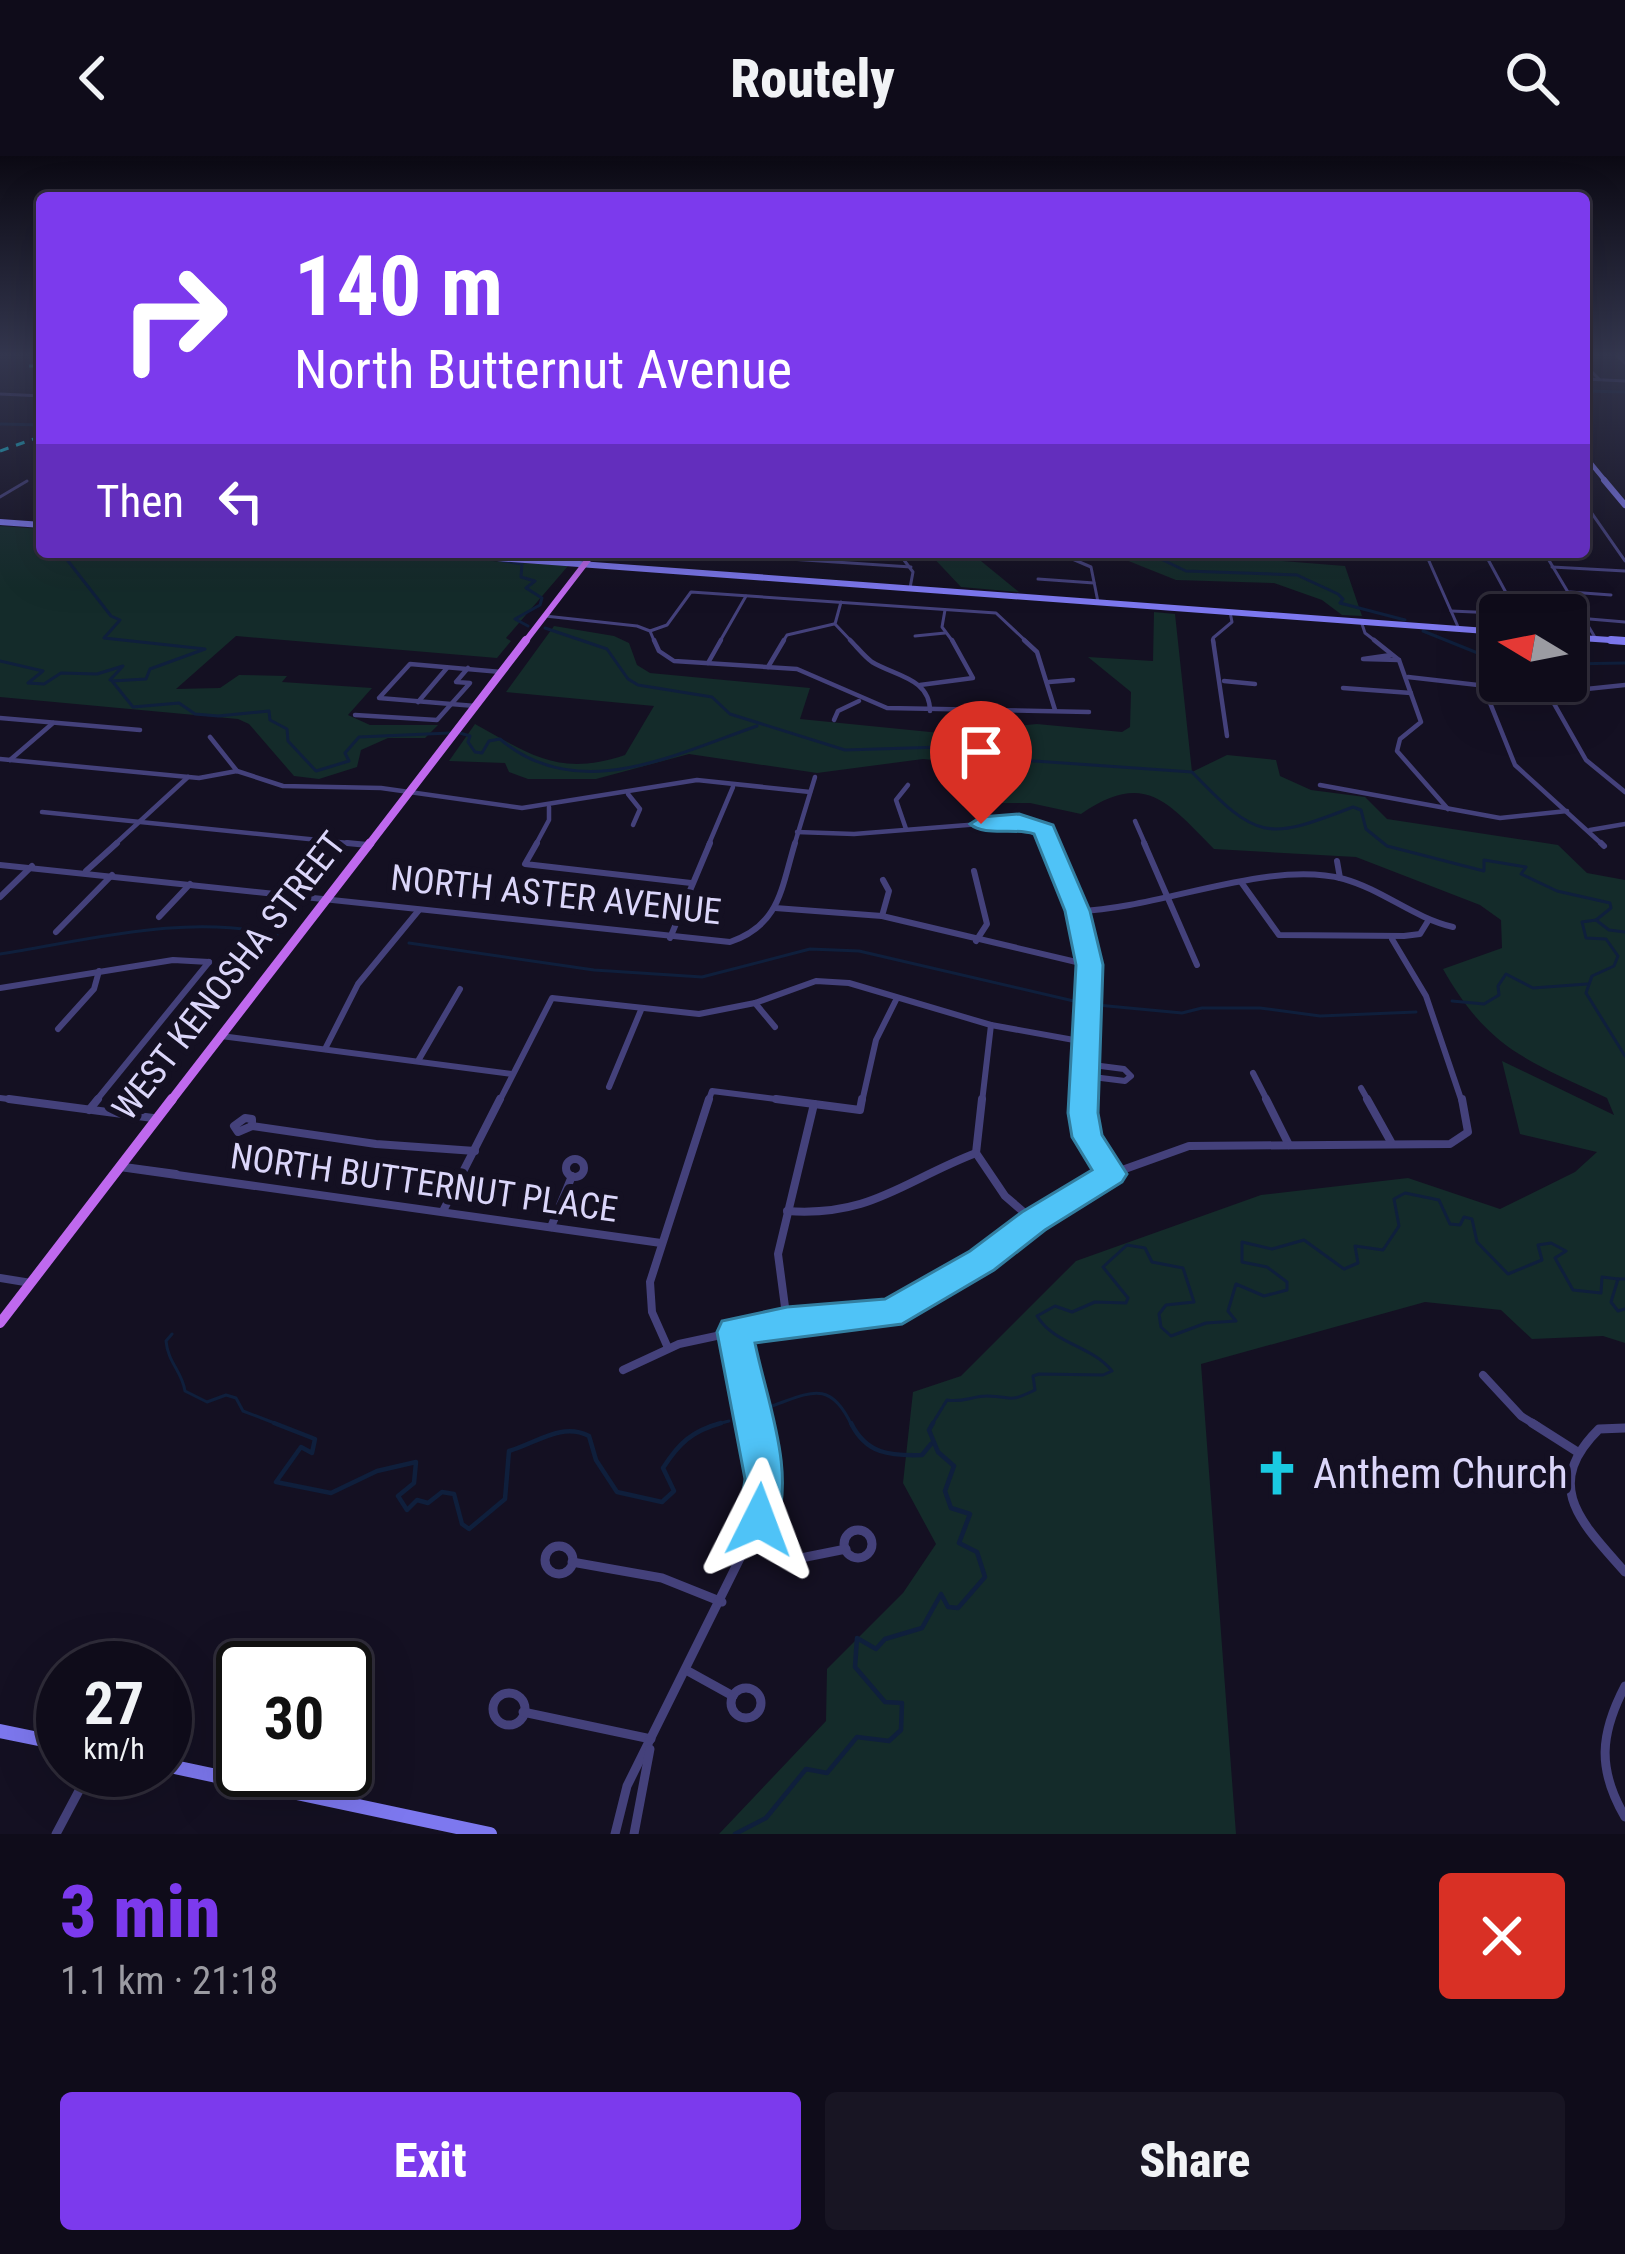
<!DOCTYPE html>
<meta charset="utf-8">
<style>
body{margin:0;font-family:"Roboto Condensed",sans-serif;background:#181523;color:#f1f3f6;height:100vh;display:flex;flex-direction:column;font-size:45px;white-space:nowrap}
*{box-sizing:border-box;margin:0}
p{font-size:39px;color:#9b9ba2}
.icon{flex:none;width:66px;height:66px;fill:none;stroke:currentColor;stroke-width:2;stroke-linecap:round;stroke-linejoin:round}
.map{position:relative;height:1678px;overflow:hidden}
.drawer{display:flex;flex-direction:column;background:#0f0c1a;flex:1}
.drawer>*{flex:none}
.top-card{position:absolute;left:36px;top:36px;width:1554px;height:366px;border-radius:12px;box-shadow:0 12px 48px #0002,0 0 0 3px #2f2c39;background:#7c3aed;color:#fff;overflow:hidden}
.needle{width:78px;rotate:280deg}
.tools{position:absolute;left:1479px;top:438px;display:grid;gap:24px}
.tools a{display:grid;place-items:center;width:108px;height:108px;border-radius:12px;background:#0f0c1a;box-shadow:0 12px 48px #0002,0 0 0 3px #2f2c39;font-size:60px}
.speed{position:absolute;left:36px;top:1485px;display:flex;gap:24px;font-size:60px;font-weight:700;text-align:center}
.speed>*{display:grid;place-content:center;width:156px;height:156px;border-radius:50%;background:#0f0c1a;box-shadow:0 12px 48px #0002,0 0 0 3px #2f2c39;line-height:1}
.speed small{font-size:30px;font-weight:400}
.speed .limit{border:6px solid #111;border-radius:18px;background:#fff;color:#111}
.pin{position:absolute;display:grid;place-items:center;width:102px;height:102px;color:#fff;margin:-123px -51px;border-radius:50% 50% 50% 0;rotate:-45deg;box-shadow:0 0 12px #0007}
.pin .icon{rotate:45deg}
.me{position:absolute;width:132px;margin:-66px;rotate:3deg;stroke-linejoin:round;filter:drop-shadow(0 0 9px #0008)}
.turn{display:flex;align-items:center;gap:42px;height:252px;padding:0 60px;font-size:54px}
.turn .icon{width:156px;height:156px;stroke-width:2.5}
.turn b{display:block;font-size:84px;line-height:102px}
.then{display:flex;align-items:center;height:114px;padding:0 60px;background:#0003;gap:24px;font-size:45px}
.round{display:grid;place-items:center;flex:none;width:126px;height:126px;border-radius:12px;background:#181523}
.headline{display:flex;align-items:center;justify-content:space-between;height:204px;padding:0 60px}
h1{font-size:72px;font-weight:800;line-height:90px;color:#7c3aed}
.button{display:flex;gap:24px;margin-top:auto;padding:24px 60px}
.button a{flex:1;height:138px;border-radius:12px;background:#7c3aed;color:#fff;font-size:48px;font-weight:800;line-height:138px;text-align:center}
.button a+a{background:#181523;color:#f1f3f6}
header{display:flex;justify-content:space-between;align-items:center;height:156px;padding:0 60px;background:#0f0c1a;font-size:54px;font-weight:800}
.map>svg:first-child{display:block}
.green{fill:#142b2a}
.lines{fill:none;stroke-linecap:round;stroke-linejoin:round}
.stream-far1{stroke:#0f1f3c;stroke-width:3}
.stream{stroke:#0f1f3c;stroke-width:4.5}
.street-far4{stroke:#44417b;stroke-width:3}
.street-far3{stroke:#44417b;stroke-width:4.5}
.street-far2{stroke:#44417b;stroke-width:6}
.street-far1{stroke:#44417b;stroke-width:8}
.street{stroke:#44417b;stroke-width:9}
.secondary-far3{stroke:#7d78ef;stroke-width:4.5}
.secondary-far2{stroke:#7d78ef;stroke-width:6}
.secondary-far1{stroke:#7d78ef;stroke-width:8}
.secondary{stroke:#7d78ef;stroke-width:14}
.primary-far3{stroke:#bf69ee;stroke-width:6}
.primary-far2{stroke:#bf69ee;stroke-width:8}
.primary-far1{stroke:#bf69ee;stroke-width:9}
.primary{stroke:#bf69ee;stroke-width:10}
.rail{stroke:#1acae2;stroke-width:3;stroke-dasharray:9 8;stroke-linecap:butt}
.route{fill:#4fc3f7;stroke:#337fa1;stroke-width:3}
.labels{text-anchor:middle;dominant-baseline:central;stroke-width:12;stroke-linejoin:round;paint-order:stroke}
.street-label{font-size:36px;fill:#dbd6fa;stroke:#141022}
.near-poi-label{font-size:42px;fill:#dbd6fa;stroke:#141022;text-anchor:start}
</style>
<header><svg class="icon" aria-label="back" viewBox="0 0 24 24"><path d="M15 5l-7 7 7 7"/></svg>Routely<svg class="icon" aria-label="search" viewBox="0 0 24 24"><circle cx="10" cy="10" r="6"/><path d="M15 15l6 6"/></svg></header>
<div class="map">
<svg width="1625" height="1678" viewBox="0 0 1625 1678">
<rect width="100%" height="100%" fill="#141022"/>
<g class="green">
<path d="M0,370l42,3v23h316l210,14 -62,72 5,3 -14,17 -261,-22 -60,53 44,-1 19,-13 48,1 -5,6 90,6 -24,27 22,10h68l-13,13h-37l-27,12 -4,17 -38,12 -25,-3 -45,-52 -11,-5 -238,-22z"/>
<path d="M928,396h42l49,40 -58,-5z"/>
<path d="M1106,396h67l172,14 17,50 -20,-1 -20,-15 -48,-17 -98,-3z"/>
<path d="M1154,456l21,2 17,158 35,-17 49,5 4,16 31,14 54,7 22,22 171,26 29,28 38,7v463l-22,-7 -71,3 -31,-29 -76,-8 -224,62 35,470h-517l107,-113 1,-52 76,-76 33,-49 -33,-61 10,-91 48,-16 115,-115 185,-66 147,-17 92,31 75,-37 22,-20 -77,-18 -18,-73 112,54 -7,-17c-80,-38 -118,-48 -164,-129l59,-21 -1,-28 -21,-15 -124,-48 -142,-8c-45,-45 -68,-80 -133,-35l-51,-11h-60l-15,-34 -10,-8 -22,-2 -106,14 -128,-19 -93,25h-68l-19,-7 -4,-9 -56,-2 26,-37c56,31 85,53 150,31l29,-49 -148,-14 48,-66 60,10 15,7 8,22 13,8 160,15 -10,31 140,14 97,-9 85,8 8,-5 1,-35 -43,-35 65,4z"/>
</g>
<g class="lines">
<g class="stream-far1">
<path d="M1584,235l41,1"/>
<path d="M0,268l42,1"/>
<path d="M61,396l50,64 9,4 -16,18 101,11 -55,20 -4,10 -34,2 21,26 46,-4 16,11 23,2 51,-5 1,9 17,9 1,12 28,30 33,-10 -4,-8 14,-16 91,-4"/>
<path d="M1146,396l40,19 111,4 41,19 5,5 -3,4 65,17"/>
<path d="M503,405l19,3 -1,13 14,4 -9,7 16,10 -2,7 -25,14 13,7"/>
<path d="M545,472l62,21 21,30 10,6 74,12 18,17 115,36 97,-3 50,11 200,14c65,68 74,69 161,35l8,3 5,19 21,17 97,25v-11l42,7 -5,7 36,17 53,12 1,5 -15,12"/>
<path d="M1423,475l77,31"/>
<path d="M0,505l43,10 -15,12 16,1 17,-11 36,1 26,-8 -13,14"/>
<path d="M1566,513l1,-5 58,-1"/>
<path d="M460,577l10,3 -2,6 7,10 7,1 7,-12 11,-2c78,66 173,16 257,-13"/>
<path d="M1625,776l-16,-2 -13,-10 -14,2 4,16 20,1 12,17 -4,10 -22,10 -6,17 39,63"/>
<path d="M409,787l185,27 108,7 108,-28 49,2 219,51"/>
<path d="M0,798c89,-14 188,-41 277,-19"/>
<path d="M1452,845l32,3 15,-9 -1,-9 8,-12 27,14 54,-4"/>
<path d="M1097,849l85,8 20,-5h58l60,8 96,-4"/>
<path d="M1625,1123h-7l-7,23 7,9 7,-2"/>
<path d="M172,1178l-6,7c2,22 16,30 19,50l22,11 19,-7 10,3 7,13 39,15"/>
<path d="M769,1251c41,-14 61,-29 83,19"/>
<path d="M710,1270l19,-5"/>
<path d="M931,1270l16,-26c16,3 25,-4 40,-4 27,0 19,8 48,-6l-2,-14 6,-2 64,1 9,-4c-21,-26 -57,-26 -75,-55l18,-10 17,6 23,-10 31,1 2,-5 -25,-31 24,-22 18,3 7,14 31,6 11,34 -28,3 -7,9 2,13 10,9 35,-13 30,-2 -8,-10 8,-27 28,12 23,-6v-8l-20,-15 -25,-5v-20l30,7 32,-9 40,29 14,-6 -3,-17 28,4 16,-24 -5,-27 11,-6 34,7 11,24 10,1 4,-8 8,2 5,23 31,32 34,-14 -4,-15 13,-2 15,8 -11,7 18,32 28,3 1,-16 16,2"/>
</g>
<g class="stream">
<path d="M274,1267l41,16 -3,14 -11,-6 -25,35 55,11 46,-22 39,-9 -2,21 -16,13 9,14 10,-10 11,3 14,-11 12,2 8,30 7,5 36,-30 4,-48c28,-8 52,-29 80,-15l7,24 21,32 45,10 12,-11 -11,-23c16,-25 29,-37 58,-45"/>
<path d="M851,1267c15,31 39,33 71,32l9,-11"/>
<path d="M735,1678l31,-16 40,-49 21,4 30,-36 32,4 12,-11 1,-27 -17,-1 -30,-35 2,-29 19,11 9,-10 37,-11 19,-34 7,13 10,1 27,-31 -8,-25 -18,-9 11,-29 -19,-6 -6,-17 9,-25 -16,-14 -9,-22 4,-7"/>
</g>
<g class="street-far4">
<path d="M1616,198l9,9"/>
<path d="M1587,211l12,12"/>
<path d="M1584,223l41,2"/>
<path d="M0,238l42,2"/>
<path d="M0,341l27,-16"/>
<path d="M1584,346l41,59"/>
<path d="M898,396l15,20 -3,16"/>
<path d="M1056,396l35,15 7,35"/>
<path d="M1425,396l34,77"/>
<path d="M1484,396l33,61"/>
<path d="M1544,396l52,87"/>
<path d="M1010,399l20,-3"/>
<path d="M774,402l137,9"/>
<path d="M1552,411l73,4"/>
<path d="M1038,423l56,4"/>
<path d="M1570,436l41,3"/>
<path d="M841,446l-6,22 18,19"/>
<path d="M945,454l-3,17 12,16"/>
<path d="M1451,455l91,4"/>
<path d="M545,460l92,10 13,5 5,12"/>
<path d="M1566,461l59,5"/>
<path d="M1361,465l4,12 13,10"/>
<path d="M650,475l17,-6 24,-33 305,21 32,30"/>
<path d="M915,480l30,-3"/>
<path d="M719,487l27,-47"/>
<path d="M782,487l5,-8 47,-11"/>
<path d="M1214,487l-1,-5 19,-16 -2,-10"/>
</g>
<g class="street-far3">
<path d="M654,484l5,11 15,10 123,8 90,39 202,4"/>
<path d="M850,484c7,7 14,16 22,22 23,14 58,16 58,49"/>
<path d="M1024,484l13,12 18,58"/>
<path d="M1213,484l14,96"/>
<path d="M1374,484l25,20 22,62 -21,17 -3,12 51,58"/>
<path d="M1391,499l-28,4 36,1"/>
<path d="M708,507l13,-23"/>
<path d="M768,511l16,-27"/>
<path d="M1408,521l140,16 77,-8"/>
<path d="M1224,525l31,3"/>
<path d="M1049,526l24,-2"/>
<path d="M1482,527l33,82 89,81"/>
<path d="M920,529l53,-7 -21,-38"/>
<path d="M1343,532l68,5"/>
<path d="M1548,537l38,67 39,32"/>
<path d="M418,546l29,-34"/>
<path d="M475,550l-96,-8 31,-34 91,8"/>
<path d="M355,559l82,5 33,-37 -14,-1 12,-14"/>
<path d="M0,562l140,12"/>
<path d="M834,564l4,-9 21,-10"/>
<path d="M210,581l27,34"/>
<path d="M0,603l199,19 38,-7 46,15 98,2 141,20 175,-28 113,12"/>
<path d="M10,604l43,-37"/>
<path d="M1320,629l180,33 67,-7"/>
<path d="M628,638l12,15 -7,16"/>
<path d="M42,656l326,33"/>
<path d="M1135,665l11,25"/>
<path d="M906,673l-10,-29 12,-15"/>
<path d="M1590,674l35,-6"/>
<path d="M797,676l57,2 165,-13 25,9 7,16"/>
<path d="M113,690l75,-69"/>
<path d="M535,690l14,-26v-13"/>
<path d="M708,690l25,-59"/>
<path d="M794,690l21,-69"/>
</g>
<g class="street-far2">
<path d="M347,687l21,2"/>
<path d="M537,687l-12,21 166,19"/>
<path d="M1049,687l29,68 11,54 -6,137"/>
<path d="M1144,687l53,122"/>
<path d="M1601,687l3,3"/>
<path d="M1337,705l3,17"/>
<path d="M0,709l730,77c50,-17 51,-53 65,-99"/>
<path d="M86,715l31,-28"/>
<path d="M974,715l13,53 -11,17"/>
<path d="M1241,726l38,53 125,1 16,-2 8,-13"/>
<path d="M0,741l32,-31"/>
<path d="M775,752l107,8 207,49"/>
<path d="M1078,755c81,-2 190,-52 266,-32 39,11 70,39 109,48"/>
<path d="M882,760l7,-25 -6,-11"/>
<path d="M159,761l31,-33"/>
<path d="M56,776l56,-57"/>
<path d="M670,782l40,-95"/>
<path d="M1392,783l34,57 36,106"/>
<path d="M0,832l173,-28 36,2"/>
<path d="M755,847l20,24"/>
<path d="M58,873l36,-40 5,-18"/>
<path d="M221,880l291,38"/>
<path d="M325,893l33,-65 61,-74"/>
<path d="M418,905l42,-72"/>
<path d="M1085,908l39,5 7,7 -6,5 -40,-5"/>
<path d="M1253,917l15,29"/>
<path d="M609,931l32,-77"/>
<path d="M1361,932l8,14"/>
<path d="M0,942l32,4"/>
<path d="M95,946l114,-140"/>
<path d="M499,946l53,-104 147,16 56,-11 61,-22 33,2 142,42 94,17"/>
<path d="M708,946l4,-11 87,11"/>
<path d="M862,946l14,-62 20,-40"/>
<path d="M982,946l9,-77"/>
</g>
<g class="street-far1">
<path d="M9,943l144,19"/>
<path d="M776,943l84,11 2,-11"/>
<path d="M982,943l-6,54 29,43 28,24"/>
<path d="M1084,943l3,38 24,37"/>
<path d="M1266,943l23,46"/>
<path d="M1367,943l24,43"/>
<path d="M89,954l9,-11"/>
<path d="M245,962l7,1v7l-14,6 -4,-6z"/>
<path d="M252,970l124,18 99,7"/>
<circle cx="575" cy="1012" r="9"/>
<path d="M120,1011l541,76"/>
<path d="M124,1011l52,7"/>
<path d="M443,1055l57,-112"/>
<path d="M787,1055c84,6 116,-30 189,-58"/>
<path d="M551,1071l21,-51"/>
<path d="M0,1122l31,5"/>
<path d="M787,1166l-9,-68 36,-150"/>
<path d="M735,1176l19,94"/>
<path d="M668,1192l-16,-36 -2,-30 59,-183"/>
<path d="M623,1214l56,-26 56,-12 155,-19 92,-52 52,-40 77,-47 78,-28 261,-2 18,-12 -6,-33"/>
<path d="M1483,1219l38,41 16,10"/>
</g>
<g class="street">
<path d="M1532,1267l44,28"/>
<path d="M1625,1272l-26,1c-58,57 -17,94 26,143"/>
<circle cx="858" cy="1388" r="14"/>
<path d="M750,1388l51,14 45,-9"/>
<circle cx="559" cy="1404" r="14"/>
<path d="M572,1406l90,16 60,24"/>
<path d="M686,1514l47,26"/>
<path d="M1625,1530c-25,48 -28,83 0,131"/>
<circle cx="746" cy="1547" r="15"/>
<circle cx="509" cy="1553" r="16"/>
<path d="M523,1556l128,27"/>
<path d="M56,1678l34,-64"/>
<path d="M615,1678l12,-48 132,-266 5,-41 -11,-56"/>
<path d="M634,1678l16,-85"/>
</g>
<path class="secondary-far3" d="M1584,299l23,28"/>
<g class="secondary-far2">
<path d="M1604,324l21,25"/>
<path d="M0,366l42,3"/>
<path d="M417,396l1083,80"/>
<path d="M1566,481l59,4"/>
</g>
<path class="secondary-far1" d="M1611,484l14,1"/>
<g class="secondary">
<path d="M0,1575l63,13"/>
<path d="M165,1609l325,69"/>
</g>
<path class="primary-far3" d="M524,487l70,-91"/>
<path class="primary-far2" d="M368,690l158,-206"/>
<path class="primary-far1" d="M170,946l200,-259"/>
<path class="primary" d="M0,1167l172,-224"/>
<g class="rail">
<path d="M29,210h13"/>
<path d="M0,295l42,-15"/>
</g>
</g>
<linearGradient id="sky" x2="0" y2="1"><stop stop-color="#0b0913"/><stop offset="0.46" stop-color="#34374f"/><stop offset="1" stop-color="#34374f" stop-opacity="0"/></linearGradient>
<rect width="1625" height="433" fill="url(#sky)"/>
<path class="route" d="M1019,658l34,11 37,86 13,54 -5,148 4,22 25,39 -5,8 -77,48 -51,40 -92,54 -147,19c12,59 43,133 18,191l-14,5 -14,-5 -6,-14 6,-41 -28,-147 5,-11 65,-14 98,-8 85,-48 52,-39 70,-42 -20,-33 -4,-24 8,-148 -11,-54 -31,-77c-20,-7 -49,3 -64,-10l11,-7z"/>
<defs>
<g id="church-bare" transform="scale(3.6)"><path d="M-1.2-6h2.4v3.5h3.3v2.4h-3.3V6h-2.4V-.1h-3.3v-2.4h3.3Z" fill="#1acae2" stroke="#141022" stroke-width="2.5" paint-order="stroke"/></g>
</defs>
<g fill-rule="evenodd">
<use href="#church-bare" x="1277" y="1317"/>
</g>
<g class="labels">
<g class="street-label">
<text transform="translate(556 739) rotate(6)">NORTH ASTER AVENUE</text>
<text transform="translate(229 820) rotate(-52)">WEST KENOSHA STREET</text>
<text transform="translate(424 1027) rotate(8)">NORTH BUTTERNUT PLACE</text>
</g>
<g class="near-poi-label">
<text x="1313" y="1317">Anthem Church</text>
</g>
</g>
</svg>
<div class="tools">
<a><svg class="needle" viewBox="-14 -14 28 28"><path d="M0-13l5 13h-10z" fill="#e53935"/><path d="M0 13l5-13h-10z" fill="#9b9ba2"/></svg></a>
</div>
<div class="speed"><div>27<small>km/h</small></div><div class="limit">30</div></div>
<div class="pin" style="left:981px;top:668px;background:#d93025"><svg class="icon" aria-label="arrive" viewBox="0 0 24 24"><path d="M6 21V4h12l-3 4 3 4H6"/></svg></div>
<svg class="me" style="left:759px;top:1364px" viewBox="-20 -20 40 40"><path d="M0-17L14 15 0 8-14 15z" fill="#4fc3f7" stroke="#fff" stroke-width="4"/></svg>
<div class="top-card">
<div class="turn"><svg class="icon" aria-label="right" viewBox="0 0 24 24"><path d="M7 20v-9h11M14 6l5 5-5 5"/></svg><div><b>140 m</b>North Butternut Avenue</div></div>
<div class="then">Then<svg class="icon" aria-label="left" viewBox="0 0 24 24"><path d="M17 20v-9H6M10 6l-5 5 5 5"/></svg></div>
</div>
</div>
<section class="drawer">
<div class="headline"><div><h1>3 min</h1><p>1.1 km · 21:18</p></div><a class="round" style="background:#d93025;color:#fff"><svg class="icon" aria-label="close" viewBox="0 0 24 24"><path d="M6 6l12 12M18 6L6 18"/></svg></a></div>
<div class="button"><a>Exit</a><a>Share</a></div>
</section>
